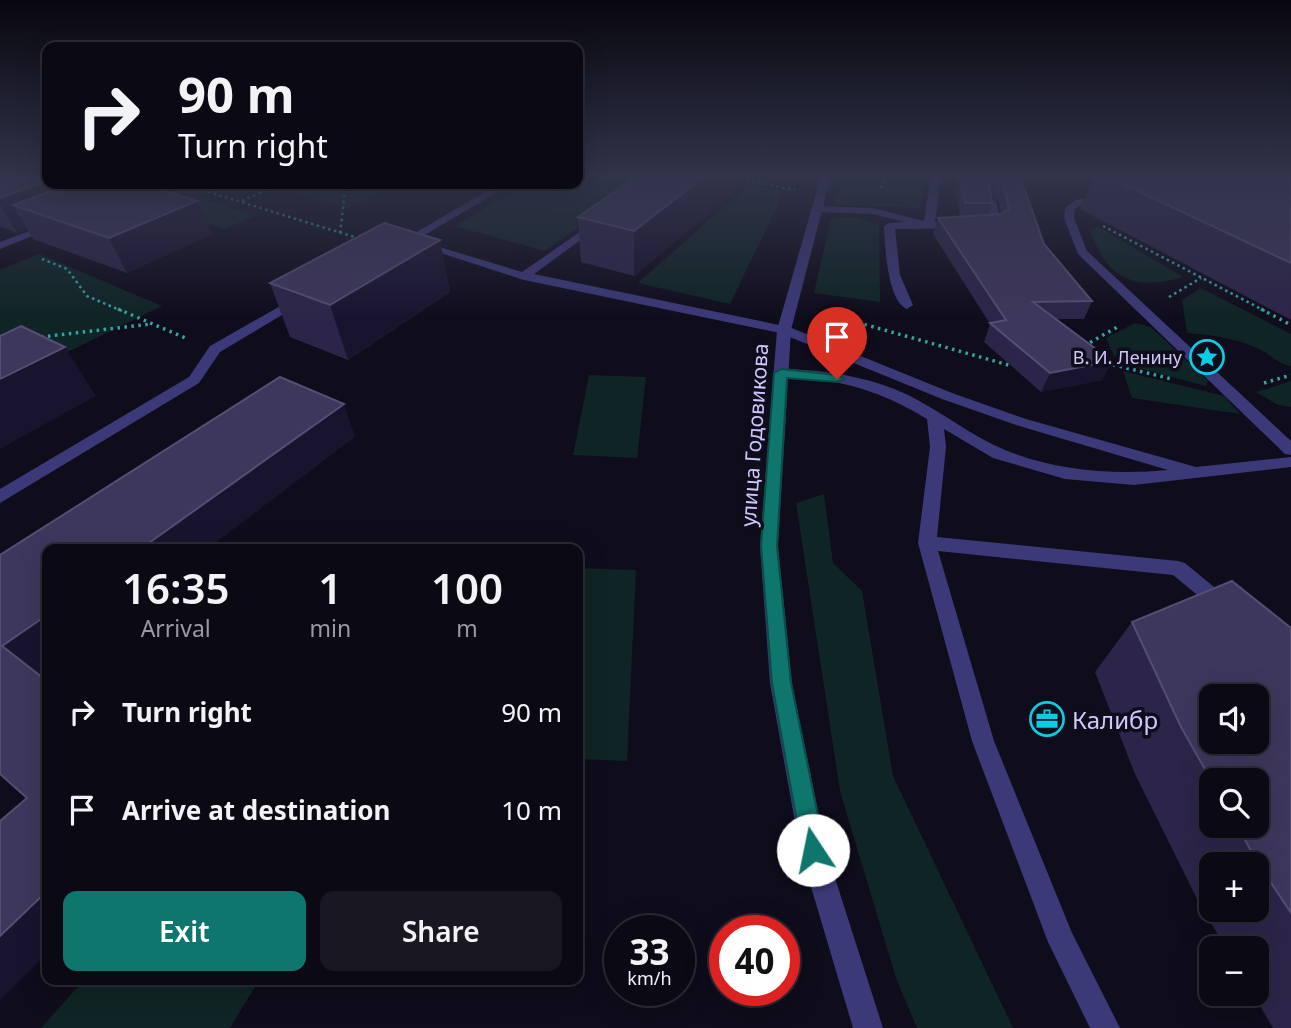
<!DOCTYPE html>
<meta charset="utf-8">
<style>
body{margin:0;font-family:"Noto Sans",sans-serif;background:#191722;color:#f1f3f6;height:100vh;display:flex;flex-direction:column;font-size:26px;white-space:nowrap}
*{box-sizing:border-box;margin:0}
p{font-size:23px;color:#9a9aa0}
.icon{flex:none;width:38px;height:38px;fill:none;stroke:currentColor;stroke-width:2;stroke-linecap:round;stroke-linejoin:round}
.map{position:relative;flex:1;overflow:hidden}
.details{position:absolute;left:42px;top:544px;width:541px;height:441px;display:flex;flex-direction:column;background:#0b0914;border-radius:14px;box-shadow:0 7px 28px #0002,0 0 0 2px #2b2a34}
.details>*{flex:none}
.banner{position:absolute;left:42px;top:42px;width:541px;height:147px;border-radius:14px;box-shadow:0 7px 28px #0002,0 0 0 2px #2b2a34;background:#0b0914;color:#f1f3f6;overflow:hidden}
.controls{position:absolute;left:1199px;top:684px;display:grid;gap:14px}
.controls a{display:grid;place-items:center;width:70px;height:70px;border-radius:14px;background:#0b0914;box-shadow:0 7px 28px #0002,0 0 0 2px #2b2a34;font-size:35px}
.speed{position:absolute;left:604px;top:915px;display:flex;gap:14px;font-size:35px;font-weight:700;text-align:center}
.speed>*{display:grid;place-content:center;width:91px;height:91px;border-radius:50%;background:#0b0914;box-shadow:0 7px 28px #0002,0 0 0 2px #2b2a34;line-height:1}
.speed small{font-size:18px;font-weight:400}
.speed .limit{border:10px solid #d22;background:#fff;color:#111}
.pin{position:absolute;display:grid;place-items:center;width:60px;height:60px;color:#fff;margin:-72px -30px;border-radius:50% 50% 50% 0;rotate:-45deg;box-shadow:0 0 7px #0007}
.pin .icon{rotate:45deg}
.me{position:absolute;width:77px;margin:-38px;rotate:349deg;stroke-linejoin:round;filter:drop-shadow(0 0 5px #0008)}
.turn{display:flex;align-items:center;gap:24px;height:147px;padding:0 21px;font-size:32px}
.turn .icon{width:91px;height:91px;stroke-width:2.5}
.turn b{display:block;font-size:49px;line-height:60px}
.eta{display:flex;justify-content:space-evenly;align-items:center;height:119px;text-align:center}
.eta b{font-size:42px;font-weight:600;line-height:49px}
.action{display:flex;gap:14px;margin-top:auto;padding:14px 21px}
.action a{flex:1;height:80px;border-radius:14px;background:#0f766e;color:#fff;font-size:28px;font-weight:600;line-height:80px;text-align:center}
.action a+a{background:#191722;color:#f1f3f6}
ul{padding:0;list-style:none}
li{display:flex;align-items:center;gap:21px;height:98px;padding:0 21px}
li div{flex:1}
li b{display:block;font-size:26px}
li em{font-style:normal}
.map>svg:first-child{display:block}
.green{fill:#0f2424}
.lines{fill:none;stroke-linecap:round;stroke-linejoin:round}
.path-far1{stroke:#32a6a1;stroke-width:2.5;stroke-dasharray:2.5 3.5;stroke-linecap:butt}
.path{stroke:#32a6a1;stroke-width:3.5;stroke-dasharray:2.5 4.5;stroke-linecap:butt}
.service{fill:#3c3978;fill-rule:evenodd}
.tertiary{fill:#3c3978;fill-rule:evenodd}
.wall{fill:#2c2549;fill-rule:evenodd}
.shaded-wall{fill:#19142e}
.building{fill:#3e375c;stroke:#544e75;stroke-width:2;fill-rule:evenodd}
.route{fill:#0f766e;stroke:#0a4d48;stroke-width:2}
.labels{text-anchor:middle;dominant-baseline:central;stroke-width:7;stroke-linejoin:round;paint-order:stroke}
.far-poi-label{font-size:18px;fill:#cfc8fc;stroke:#0f0c1b;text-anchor:end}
.street-label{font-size:21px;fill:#cfc8fc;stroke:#0f0c1b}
.near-poi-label{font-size:24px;fill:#cfc8fc;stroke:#0f0c1b;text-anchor:start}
</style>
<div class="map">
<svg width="1291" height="1028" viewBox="0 0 1291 1028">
<rect width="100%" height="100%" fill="#0f0c1b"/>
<g class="green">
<path d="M578,176h73l-106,75 -90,-25 70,-42h53z"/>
<path d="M844,176h82l-6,32 -86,-3z"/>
<path d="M262,184h134l-48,24z"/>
<path d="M750,184l34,8 -54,112 -92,-21z"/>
<path d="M180,191l74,25 -30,13 -74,-27z"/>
<path d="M858,217l21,8 1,77 -66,-9 17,-75z"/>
<path d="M1098,227h1l84,50c-49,14 -75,3 -93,-47z"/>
<path d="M39,254l123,52 -162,79v-115z"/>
<path d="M1201,288l90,46v32c-13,-2 -22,-13 -34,-18 -22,-10 -46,-13 -70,-15l-5,-33z"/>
<path d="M1135,323l16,4 57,54 -2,5 -75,-20 -17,-10 -8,-18z"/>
<path d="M1123,371l101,25 16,18 -108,-16z"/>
<path d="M589,375l57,2 -9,81 -64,-3z"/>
<path d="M1291,381v26l-13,-2 -22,-13z"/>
<path d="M824,494l9,69 29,28 31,185 120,252h-96l-21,-50 -56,-187 -44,-288z"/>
<path d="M578,568l58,2 -9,191 -49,-2z"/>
<path d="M84,980h175l-29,48h-189z"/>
</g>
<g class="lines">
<g class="path-far1">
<path d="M735,178l60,12"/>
<path d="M881,188l4,-12"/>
<path d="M202,190l159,49"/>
<path d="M242,201l37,-17"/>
<path d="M1103,226l162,85"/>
<path d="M340,233l6,-49"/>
<path d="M42,259l25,10 20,27 35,15"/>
<path d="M1169,297l32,-19"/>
</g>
<g class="path">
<path d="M118,309l70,30"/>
<path d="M1261,309l30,16"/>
<path d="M824,313l188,53"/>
<path d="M41,337l110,-13"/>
<path d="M1084,346l35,-20"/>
<path d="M1106,363l66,16"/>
<path d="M1264,383l27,-8"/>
</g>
<g class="service">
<path d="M931,176h10l-6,46h55l-4,-20 5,-3 5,3 5,23 -5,3 -101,1 5,46 13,30 -6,4c-20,-8 -22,-64 -23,-83l5,-3 16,-1 -32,-8 -56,-2 -5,-3 5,-3 56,2 51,13z"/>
<path d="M499,184h12l-100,59 -10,-2z"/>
<path d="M1105,194l4,1v4l-26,5 -8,5 -1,9 13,33 204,190v14l-6,-1 -207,-200 -14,-36 1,-10 11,-8z"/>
<path d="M597,220l4,1v4l-67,49 255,53 163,66 74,26 170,48 95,-10v10l-157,18 -69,-6 -72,-21 -49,-29 2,18 -9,90 241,24 7,2 46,38 3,5 -3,5 -7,3 -7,-3 -44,-36 -235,-24 56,190 78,192 48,95h-30l-42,-86 -76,-201 -54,-198 12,-96 -3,-28c-36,-22 -74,-37 -117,-40 -11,-1 -28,2 -36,-6 7,-7 20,-3 30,-3 34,2 73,10 104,25 33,16 63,41 97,55 51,21 109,25 163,20l-152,-45 -74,-26 -162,-66 -256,-53 -111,-36 10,-2 99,30z"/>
<path d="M48,224l9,2 -57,23v-7z"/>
<path d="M298,296l6,4 -2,3 -82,49 -21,31 -199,120v-14l189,-112 21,-31z"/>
</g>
<path class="tertiary" d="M821,176h10l-40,154 -13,216 14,137 34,167 57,178h-30l-53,-178 -30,-167 -10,-137 17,-216z"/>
</g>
<g class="wall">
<path d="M0,176l47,8h160l3,7 -19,7 21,36 -85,39 -94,-34 -6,-10 -10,4 -17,-7z"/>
<path d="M638,176h100l-1,13 -103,87 -53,-14 -3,-45z"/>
<path d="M958,176h62l24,68 48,57 -8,18h-27l45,61 -61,12 -57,-50 6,-18 -57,-90 5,-16 22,-2 -5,-28zM991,197h1l7,4 2,13 -13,1 4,-12z"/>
<path d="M1094,176h197v144l-211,-111z"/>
<path d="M440,240l10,52 -102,68 -58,-23 -20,-54z"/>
<path d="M1132,622l159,6v400h-18l-20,-34h3v-46h-30l-27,-45 -64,-129 -40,-102zM1211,780l45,46h-45zM1211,864h45v46h-45z"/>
</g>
<g class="shaded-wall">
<path d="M705,176h33l-1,13 -103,87v-45z"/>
<path d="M47,181v3h160l3,7 -58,23 -139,-9 14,24 -10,4 -17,-29v-6z"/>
<path d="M997,181l-5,16 -8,4 5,-16z"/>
<path d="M197,201l15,33 -85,39 -18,-35z"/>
<path d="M440,240l10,52 -102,68 -18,-55z"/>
<path d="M65,347l31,49 -96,53v-70z"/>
<path d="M1112,361l-10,19 -61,12 9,-19z"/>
<path d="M344,404l11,33 -149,113h-67z"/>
<path d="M47,615v54l-12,9 -33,-32z"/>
<path d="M47,891v62l-47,47v-64z"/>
</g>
<g class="building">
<path d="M0,176h47v5l-47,17z"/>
<path d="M638,176h67l-71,55 -56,-14z"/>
<path d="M960,176h60l24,68 48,57 -59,1 79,59 -62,12 -60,-50 16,-3 -68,-102 64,-4 7,-5 -5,-24 -7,-4 -8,4 3,18h-27z"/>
<path d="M1106,176h185v87z"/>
<path d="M71,184h73l53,17 -88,37 -96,-33z"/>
<path d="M384,223l56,17 -110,65 -60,-22z"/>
<path d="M21,326l44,21 -65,32v-43z"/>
<path d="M280,377l64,27 -205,146h-92v65l-45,31 45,35v210l-47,45v-115l27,-23 -27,-24v-219z"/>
<path d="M1232,581l59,47v285l-33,-50 -21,-37h19v-46h-45l-30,-53 -49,-105zM1211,696h45v46h-45z"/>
</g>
<linearGradient id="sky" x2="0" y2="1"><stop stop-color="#08070f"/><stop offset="0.55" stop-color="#31344a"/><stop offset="1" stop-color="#31344a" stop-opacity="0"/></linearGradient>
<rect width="1291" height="320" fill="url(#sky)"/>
<path class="route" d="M781,369l56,6 7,4 -7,3 -50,-4 -10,168 14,137 34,167 -3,8 -9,4 -8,-4 -3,-8 -30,-167 -11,-137 13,-173z"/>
<defs>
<g id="sight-ring" transform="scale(1.75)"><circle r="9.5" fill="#0f0c1b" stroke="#0ccce5" stroke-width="1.5"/><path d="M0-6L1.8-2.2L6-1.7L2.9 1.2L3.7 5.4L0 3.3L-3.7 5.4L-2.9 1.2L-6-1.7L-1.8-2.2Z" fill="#0ccce5"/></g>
<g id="office-ring" transform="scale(1.75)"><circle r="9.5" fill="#0f0c1b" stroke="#0ccce5" stroke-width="1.5"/><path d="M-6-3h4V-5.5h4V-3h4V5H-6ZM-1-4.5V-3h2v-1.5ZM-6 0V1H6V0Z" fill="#0ccce5"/></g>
</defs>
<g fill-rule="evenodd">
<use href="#sight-ring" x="1207" y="357"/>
<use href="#office-ring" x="1047" y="719"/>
</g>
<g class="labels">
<g class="far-poi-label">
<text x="1182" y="357">В. И. Ленину</text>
</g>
<g class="street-label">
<text transform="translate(754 435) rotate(-86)">улица Годовикова</text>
</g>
<g class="near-poi-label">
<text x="1072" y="719">Калибр</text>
</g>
</g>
</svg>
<div class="controls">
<a><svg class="icon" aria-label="sound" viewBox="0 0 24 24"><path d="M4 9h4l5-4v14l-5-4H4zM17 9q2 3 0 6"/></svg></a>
<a><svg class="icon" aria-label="search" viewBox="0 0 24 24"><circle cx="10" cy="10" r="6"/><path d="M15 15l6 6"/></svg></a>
<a>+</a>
<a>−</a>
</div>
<div class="speed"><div>33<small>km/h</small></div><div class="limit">40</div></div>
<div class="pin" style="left:837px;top:379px;background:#d93025"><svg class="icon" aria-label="arrive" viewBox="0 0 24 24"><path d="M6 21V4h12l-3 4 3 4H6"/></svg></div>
<svg class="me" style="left:813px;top:850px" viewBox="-20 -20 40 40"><circle r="19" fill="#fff"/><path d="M0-13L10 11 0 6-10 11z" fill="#0f766e"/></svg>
<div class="banner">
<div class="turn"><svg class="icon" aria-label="right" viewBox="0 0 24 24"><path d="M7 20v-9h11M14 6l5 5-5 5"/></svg><div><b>90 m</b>Turn right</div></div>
</div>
<section class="details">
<div class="eta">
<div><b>16:35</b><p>Arrival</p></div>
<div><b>1</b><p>min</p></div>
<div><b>100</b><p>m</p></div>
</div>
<ul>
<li><svg class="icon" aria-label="right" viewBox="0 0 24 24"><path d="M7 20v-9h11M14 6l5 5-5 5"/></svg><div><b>Turn right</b></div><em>90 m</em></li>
<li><svg class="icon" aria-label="arrive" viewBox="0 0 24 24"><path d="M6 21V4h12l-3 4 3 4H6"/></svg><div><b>Arrive at destination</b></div><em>10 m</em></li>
</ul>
<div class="action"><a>Exit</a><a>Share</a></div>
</section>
</div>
